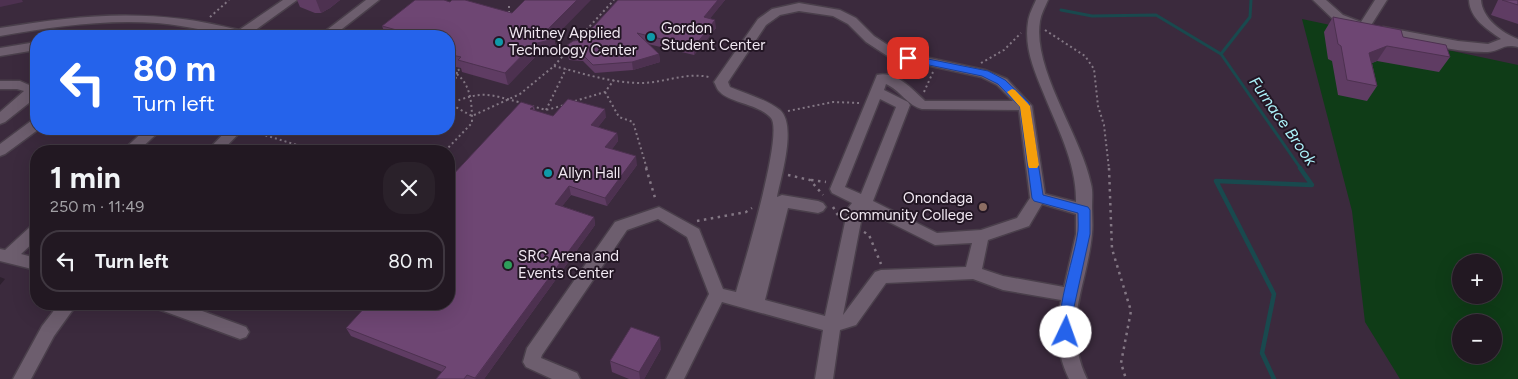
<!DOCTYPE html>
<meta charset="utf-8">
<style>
body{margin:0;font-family:Figtree,sans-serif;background:#2a212a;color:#f1f3f6;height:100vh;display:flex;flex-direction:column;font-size:19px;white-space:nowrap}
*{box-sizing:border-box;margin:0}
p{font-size:16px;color:#a2a0a5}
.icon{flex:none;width:28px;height:28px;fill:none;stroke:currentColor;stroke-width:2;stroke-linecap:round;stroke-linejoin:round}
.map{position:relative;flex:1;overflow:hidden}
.sheet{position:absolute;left:30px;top:145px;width:425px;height:165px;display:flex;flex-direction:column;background:#221822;border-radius:20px;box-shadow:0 5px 20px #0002,0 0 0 1px #3f3740}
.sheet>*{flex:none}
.hud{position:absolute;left:30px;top:30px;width:425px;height:105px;border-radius:20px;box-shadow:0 5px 20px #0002,0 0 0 1px #3f3740;background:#2563eb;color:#fff;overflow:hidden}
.buttons{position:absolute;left:1452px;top:254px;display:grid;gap:10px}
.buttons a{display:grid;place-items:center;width:50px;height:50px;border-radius:50%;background:#221822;box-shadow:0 5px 20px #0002,0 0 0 1px #3f3740;font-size:25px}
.pin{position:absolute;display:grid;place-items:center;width:42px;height:42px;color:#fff;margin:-21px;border-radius:10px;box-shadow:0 2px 8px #0006}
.me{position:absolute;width:55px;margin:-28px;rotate:3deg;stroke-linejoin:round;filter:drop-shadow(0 0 4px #0008)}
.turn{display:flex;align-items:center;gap:18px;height:105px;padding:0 20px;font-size:22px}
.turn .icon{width:65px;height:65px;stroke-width:2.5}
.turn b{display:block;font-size:35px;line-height:42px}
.round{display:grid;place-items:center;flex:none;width:52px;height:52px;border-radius:20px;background:#2a212a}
.headline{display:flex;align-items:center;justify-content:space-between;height:85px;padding:0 20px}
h1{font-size:30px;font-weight:700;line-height:38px}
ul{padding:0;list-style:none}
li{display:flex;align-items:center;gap:15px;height:62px;margin:0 10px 8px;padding:0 10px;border:2px solid #3f3740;border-radius:20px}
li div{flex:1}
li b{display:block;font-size:19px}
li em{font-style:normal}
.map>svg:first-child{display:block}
.built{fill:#3b2a3d;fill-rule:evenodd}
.green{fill:#0f3c17;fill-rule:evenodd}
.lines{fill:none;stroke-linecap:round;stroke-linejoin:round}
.stream-far1{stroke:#19494e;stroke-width:3}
.stream{stroke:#19494e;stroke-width:4.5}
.minor-casing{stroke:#4a3f4b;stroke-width:3}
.path-far1{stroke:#837784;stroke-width:2;stroke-dasharray:2 3;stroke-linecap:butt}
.path{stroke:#837784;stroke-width:2.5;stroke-dasharray:2.5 4.5;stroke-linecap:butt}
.minor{fill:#6d5e6e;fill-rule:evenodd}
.wall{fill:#5f3c63}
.shaded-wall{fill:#4d3150}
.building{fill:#6e4673;stroke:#4d3150}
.route{fill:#2563eb;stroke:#184099}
.slow{fill:#f59e0b}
.culture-dot{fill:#0f9aa8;stroke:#231624;stroke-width:2}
.education-dot{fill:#8d6e63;stroke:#231624;stroke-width:2}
.leisure-dot{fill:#2e9e5b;stroke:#231624;stroke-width:2}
.labels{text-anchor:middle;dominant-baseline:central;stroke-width:4;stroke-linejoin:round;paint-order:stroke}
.poi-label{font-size:15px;fill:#f1e8f2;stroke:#231624;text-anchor:start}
.water-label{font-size:16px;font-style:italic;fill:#acf2fa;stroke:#231624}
</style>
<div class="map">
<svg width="1518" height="379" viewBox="0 0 1518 379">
<rect width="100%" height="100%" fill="#2d202e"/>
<path class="built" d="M0,0h1518v379h-1518v-94l5,-6 -5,-2zM36,36h413v93h-413zM36,151h413v153h-413zM1461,262h33v33h-33zM1461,322h33v33h-33z"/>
<path class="green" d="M1302,19l216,46v314h-118l-35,-57 -13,-111zM1461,262h33v33h-33zM1461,322h33v33h-33z"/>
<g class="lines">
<g class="stream-far1">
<path d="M1061,10l31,6 64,-1 65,39 80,115"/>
<path d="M1221,54l29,-37 1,-17"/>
</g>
<path class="stream" d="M1274,379l-12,-26 12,-59 -58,-113 96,4 -12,-17"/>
<g class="minor-casing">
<g id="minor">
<path d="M283,0h14l-47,34 1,2c-31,0 -62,-11 -94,-13 -53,-4 -105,4 -157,13v-8c85,-14 154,-20 239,2z"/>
<path d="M366,0h13l-46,36h-14z"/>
<path d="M1036,0h12c-3,7 -7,14 -8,21 -8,48 41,114 51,163 2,7 1,15 1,23 0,9 1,18 0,27 -5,54 -31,89 -5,145h-18c-12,-24 -14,-53 -8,-79l-58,-10 -30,-11 -87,4 -30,42 -16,5 -7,49h-18l8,-49 -101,-28 -38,77h-18l43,-85 -22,-57 -29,-18 -31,11 -85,125 -1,3 36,15 3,6h-28l-26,-12 -3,-5 4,-14 88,-126 44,-15 40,22 24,60 13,3c7,-25 48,-158 35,-174 -12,-14 -41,-15 -51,-26 -3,-2 -4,-7 -6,-10l44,-63 14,-10 27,-6 41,7 16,8 18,18 23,15 88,19 22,9 25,27 13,88 31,8c1,-38 -19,-75 -33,-110 -9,-22 -19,-45 -15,-70 1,-8 5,-15 8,-22zM799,11l34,5 15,8 18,18 23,15 92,20 16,8 16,16h-88c-12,-11 -29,-31 -48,-26l-47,114 2,4 20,10 -4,5 -23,108 -60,-16 23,-92 30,5 5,-2 3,-4 -3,-4 -5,-2 -36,-6 -5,2c4,-20 20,-72 3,-87 -14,-11 -34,-16 -50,-23l-2,-5 38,-57 14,-10zM886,84c14,6 22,22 36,25l97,1 11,88 -13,20 -36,12 -44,3 -64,-32 37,-96 -2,-3 -24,-12zM880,99l16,8 -35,87 -16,-7zM1042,204l34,10v20l-12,53 -61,-11 -21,-7 6,-29 41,-14zM865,210l70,35 37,-2 -6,24 -85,3 -6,2 -32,43 20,-104z"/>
<path d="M1313,0h13l17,15 18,7 14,-22h12l-19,30 -4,1 -29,-10z"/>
<path d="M1469,0h12c1,18 21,33 37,39v8c-15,-4 -17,4 -30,5 -33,1 -72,-11 -105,-17l-6,-4 6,-4 75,14 30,3 13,-5c-14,-10 -31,-20 -32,-39z"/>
<path d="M36,42v8l-36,6v-8z"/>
<path d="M0,81h20l16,7 -2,11 -29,23 -5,2v-12l24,-21 -7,-2h-17z"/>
<path d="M36,119v10h3l-34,25 -5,2v-12l31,-23z"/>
<path d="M146,129h16l-24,22h-16z"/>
<path d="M228,129h15l-21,22h-15z"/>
<path d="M36,225v15l-15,14 15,4v12l-36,-9v-12l5,1 25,-23z"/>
<path d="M59,304h18l-23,32 -23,43h-18l29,-53z"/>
<path d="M156,304h27l63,23 3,5 -3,5 -6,2 -82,-30z"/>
</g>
</g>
<g class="path-far1">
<path d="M509,6v9"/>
<path d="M210,17l19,-17"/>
<path d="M1045,30l40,26 9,13 4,37 6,19 5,44"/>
<path d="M576,41l38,-41"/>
<path d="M981,63l23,-13 17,-17"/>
<path d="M554,66c28,7 57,17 87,17 23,0 44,-11 68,-6"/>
<path d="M457,72l-7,32 22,12 48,-22 34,-28 15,-17"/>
<path d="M449,75l13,-7"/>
<path d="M605,92l14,25 14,5 14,47"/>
<path d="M924,92l9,-20"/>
<path d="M575,101l30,-9 9,-12"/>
<path d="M449,104c34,-14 39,-10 73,-1"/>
<path d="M532,106l14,4 19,-5"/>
<path d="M546,110l20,-41"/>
<path d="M788,111l45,-9 26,1"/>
<path d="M197,129l21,1"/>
<path d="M251,131l66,20"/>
<path d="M445,151l27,-28c0,-22 -1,-43 -23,-54"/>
</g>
<g class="path">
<path d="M646,168l10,33"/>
<path d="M1109,168l3,81 19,62 -10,52 5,16"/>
<path d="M788,175l22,5 13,15"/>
<path d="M811,180l15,2"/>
<path d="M833,207l6,10"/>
<path d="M697,221l49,-9 6,-4"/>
<path d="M864,232l5,3 12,29"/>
</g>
<use href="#minor" class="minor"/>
</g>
<g class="wall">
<path d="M297,0h43l-10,8 -9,5h-6l-15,-6z"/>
<path d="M618,0h107l-15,18 6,10 -22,27 -46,-11 11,10 1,8 -27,8 -38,3 -12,-12 -14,-1 -3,-14 15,-6z"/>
<path d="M1498,0h20v24l-27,-9z"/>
<path d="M450,2l62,11 42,26 3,12 -21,5 -28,29 -46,-13 -1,-4 -5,-1 -2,-7 -5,-1v-23h-63l-4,-10z"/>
<path d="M1333,17l70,20 47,20 -11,15 -62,-11 -5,2 5,23 -10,15 -29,-6 -6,-34 -4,-2 -4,-27z"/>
<path d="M534,106l1,5 18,5 53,1 -8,10 19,6 1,8 -6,8 25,16 -30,41 -36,-11 -9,11 32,11 1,8 -111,154h-48l6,-7 -91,-36 -5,-8 103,-24z"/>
<path d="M661,349l-17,30h-15l-17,-7 -2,-11z"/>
</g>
<g class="shaded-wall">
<path d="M0,0h22l1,2 -23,5z"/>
<path d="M316,0h24l-10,8 -9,5z"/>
<path d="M577,0h14l-39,40 2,-1 3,12 -21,5 -28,29 -3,-12z"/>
<path d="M718,0h7l-20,25 -1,-8z"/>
<path d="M715,20l1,8 -22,27v-8z"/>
<path d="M1387,46l-10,15 -17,7 9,-15z"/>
<path d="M659,54l1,8 -27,8 -1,-8z"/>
<path d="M605,109l1,8 -13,17 -2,-9z"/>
<path d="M617,133l1,8 -11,15 -2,-9z"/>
<path d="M636,156l1,9 -30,41 -2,-8z"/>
<path d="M569,186l2,9 -14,18 -2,-9z"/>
<path d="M594,217l1,8 -111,154h-9z"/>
<path d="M660,337l1,12 -17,30h-4l-1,-7z"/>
</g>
<g class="building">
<path d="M415,0h29l6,2 2,-2h13l47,13 13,-13h52l-35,35 12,4 -21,5 -28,29 -47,-13 3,-3 -9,-2 4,-5 -7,-2v-12h-45l-3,-1 3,-3 -22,-6z"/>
<path d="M618,0h100l-14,17 11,3 -21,27 -57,-14 22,21 -27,8 -39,3 -12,-12 -14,-2 -1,-5 7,-5 8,-1z"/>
<path d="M1502,0h16v5z"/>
<path d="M1333,17l68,13 2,7 43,8 4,12 -63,-11 -18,7 8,33 -30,-6 -6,-34 -3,-2z"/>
<path d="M568,99l37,10 -14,16 26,8 -12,14 31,9 -31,42 -36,-12 -14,18 39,13 -119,161 -8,-3 -3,4h-28l10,-12 -100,-39 22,-24h81v-125l72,-77 13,4 -4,3 23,7z"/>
<path d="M631,327l29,10 -21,35 -29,-11z"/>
</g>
<path class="route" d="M908,55l80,16 17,9 24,23 14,92 45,12 2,3v24l-16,73 -3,29 -5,2 -4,-2c-9,-17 12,-79 15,-99 2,-8 1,-16 1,-24l-44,-12 -2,-3 -12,-91 -22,-23 -16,-8 -77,-16v-4z"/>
<path class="slow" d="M1012,89l3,1 15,16 9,59 -2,3h-8l-1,-3 -8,-58 -13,-15z"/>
<g class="culture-dot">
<circle cx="651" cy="37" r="5"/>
<circle cx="499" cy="42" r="5"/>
<circle cx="548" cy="173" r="5"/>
</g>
<circle class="education-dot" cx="983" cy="207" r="5"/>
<circle class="leisure-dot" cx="508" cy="265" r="5"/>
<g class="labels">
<g class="poi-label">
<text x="661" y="28">Gordon<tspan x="661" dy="17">Student Center</tspan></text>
<text x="509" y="33">Whitney Applied<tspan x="509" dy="17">Technology Center</tspan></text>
<text x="558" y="173">Allyn Hall</text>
<text x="973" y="198" text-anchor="end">Onondaga<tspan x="973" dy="17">Community College</tspan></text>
<text x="518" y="256">SRC Arena and<tspan x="518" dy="17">Events Center</tspan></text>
</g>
<g class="water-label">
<text transform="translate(1283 121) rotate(55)">Furnace Brook</text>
</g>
</g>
</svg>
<div class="buttons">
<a>+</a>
<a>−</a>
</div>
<div class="pin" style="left:908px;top:58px;background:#d93025"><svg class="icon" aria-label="arrive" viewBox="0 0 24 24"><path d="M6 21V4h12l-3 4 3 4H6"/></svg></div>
<svg class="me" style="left:1066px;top:332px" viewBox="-20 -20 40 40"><circle r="19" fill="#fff"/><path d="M0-13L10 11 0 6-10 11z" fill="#2563eb"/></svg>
<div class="hud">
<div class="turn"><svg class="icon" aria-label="left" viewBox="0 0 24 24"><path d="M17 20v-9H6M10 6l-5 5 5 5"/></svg><div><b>80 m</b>Turn left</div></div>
</div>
<section class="sheet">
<div class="headline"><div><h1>1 min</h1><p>250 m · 11:49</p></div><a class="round"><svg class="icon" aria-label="close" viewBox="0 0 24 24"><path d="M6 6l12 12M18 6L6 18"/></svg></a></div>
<ul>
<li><svg class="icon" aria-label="left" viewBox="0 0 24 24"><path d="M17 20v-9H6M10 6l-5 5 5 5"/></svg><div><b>Turn left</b></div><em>80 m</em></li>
</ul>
</section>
</div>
